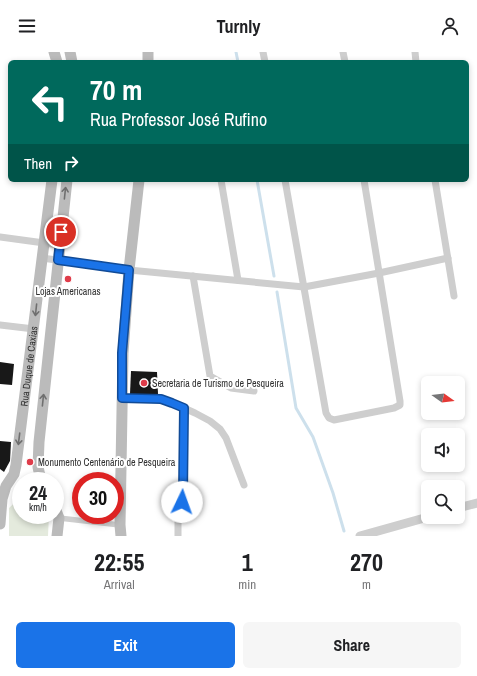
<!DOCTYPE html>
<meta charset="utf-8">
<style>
body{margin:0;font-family:"Archivo Narrow",sans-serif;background:#f6f6f6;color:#202124;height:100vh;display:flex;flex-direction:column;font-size:15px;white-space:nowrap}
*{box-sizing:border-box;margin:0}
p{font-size:13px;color:#757577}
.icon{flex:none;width:22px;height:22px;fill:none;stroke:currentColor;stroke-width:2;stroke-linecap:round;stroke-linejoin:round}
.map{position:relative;height:484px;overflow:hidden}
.sheet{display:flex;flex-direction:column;background:#fff;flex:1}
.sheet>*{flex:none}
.banner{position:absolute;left:8px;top:8px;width:461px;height:122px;border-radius:6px;box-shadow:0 2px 6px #0003;background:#00695c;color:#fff;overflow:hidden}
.needle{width:26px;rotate:104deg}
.controls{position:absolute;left:421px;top:324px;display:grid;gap:8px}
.controls a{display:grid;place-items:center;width:44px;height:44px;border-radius:6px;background:#fff;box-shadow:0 2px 6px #0003;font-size:20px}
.speed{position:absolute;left:12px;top:420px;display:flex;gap:8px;font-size:20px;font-weight:700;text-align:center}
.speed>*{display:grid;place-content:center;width:52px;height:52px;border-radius:50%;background:#fff;box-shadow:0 2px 6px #0003;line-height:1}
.speed small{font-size:10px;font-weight:400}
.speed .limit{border:6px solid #d22;background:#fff;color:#111}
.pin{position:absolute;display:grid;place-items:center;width:34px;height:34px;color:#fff;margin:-17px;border:2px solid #fff;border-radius:50%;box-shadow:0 1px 4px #0007}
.me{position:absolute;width:44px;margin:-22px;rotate:3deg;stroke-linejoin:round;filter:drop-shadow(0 0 3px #0008)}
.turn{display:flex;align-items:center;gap:14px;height:84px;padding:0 16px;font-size:18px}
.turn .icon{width:52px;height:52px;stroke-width:2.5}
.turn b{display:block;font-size:28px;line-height:34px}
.then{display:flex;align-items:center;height:38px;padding:0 16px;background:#0003;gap:8px;font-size:15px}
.eta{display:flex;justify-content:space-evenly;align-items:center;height:68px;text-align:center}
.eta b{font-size:24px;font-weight:700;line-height:28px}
.button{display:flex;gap:8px;margin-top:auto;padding:8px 16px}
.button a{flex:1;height:46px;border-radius:6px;background:#1a73e8;color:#fff;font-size:16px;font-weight:700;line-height:46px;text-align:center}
.button a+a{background:#f6f6f6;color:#202124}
header{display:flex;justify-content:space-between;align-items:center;height:52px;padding:0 16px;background:#fff;font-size:18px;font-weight:700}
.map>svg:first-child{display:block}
.green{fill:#e4eadd}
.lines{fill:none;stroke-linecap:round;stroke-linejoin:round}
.stream{stroke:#cde0ec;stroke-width:3}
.building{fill:#181818}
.pedestrian{stroke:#cecece;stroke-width:5.5}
.minor{stroke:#cecece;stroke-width:7}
.tertiary{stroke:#cecece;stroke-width:9}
.secondary{stroke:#bbb;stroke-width:11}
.oneway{stroke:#6f6f6f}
.route-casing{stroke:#114b97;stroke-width:10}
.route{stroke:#1a73e8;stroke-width:7}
.poi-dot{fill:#df3c4a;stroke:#fff;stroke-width:1.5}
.labels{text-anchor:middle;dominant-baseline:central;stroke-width:4;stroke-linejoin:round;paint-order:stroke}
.poi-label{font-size:10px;fill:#313131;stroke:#fff;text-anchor:start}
.street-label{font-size:10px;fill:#313131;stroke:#fff}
</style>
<header><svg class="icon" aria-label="menu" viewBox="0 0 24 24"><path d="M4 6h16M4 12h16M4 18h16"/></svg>Turnly<svg class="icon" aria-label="person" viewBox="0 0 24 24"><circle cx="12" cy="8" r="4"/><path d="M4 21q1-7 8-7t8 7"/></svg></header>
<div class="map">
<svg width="477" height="484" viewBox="0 0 477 484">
<rect width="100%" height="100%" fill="#fff"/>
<path class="green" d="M21,445v18h28l-1,21h-39v-28z"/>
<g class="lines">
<g class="stream">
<path d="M236,0l2,10"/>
<path d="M257,128l17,96"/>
<path d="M277,240l19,116 17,29 20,56 11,38"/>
</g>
</g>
<g class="building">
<path d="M0,310l14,2 -2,21 -12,-1z"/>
<path d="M131,319l26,1 1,22h-28z"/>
<path d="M0,389l11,1 -1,19 -6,11 -4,-3z"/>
</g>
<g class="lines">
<path class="pedestrian" d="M59,466l61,7"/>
<g class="minor">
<path d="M263,0l2,10"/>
<path d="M343,0l2,10"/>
<path d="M415,0l1,10"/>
<path d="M221,128l17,100"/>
<path d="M285,128l41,233 3,5 5,2 60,-12 6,-3v-4l-36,-221"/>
<path d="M435,128l19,116"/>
<path d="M0,185l59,8"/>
<path d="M42,206l87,12 175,17 75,-14 69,-15"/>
<path d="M193,224l17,100 21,12 23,3"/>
<path d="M0,273l34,4"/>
<path d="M122,347h39l12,4 22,10 15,8 10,8 6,9 18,47"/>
<path d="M178,484v-15l5,-27 1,-86"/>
</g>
<g class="tertiary">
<path d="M458,456l19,-5"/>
<path d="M360,484l68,-19"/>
</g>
<g class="secondary">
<path d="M54,0l3,10"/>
<path d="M70,0l2,10"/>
<path d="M148,0v10"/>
<path d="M41,429l-3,-14 1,-25 28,-262"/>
<path d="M55,456l4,10 -2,18"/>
<path id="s1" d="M0,472l2,-25 4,-13 8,-12 2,-9 36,-285"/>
<path d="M121,484l-1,-11 3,-172 6,-83 10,-90"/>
</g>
</g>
<defs><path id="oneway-shaft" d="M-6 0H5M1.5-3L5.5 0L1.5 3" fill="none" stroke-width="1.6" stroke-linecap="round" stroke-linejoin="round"/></defs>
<g class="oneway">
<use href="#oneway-shaft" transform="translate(65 141) rotate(-84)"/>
<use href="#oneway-shaft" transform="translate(36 258) rotate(96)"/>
<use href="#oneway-shaft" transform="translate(43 348) rotate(-84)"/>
<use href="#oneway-shaft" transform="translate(19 387) rotate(97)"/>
</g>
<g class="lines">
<g class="route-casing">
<path id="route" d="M61,180l-3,28 71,10 -7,83v45l39,1 11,4 12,5 -1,86 -1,8"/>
</g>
<use href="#route" class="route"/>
</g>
<g class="poi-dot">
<circle cx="68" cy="227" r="4"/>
<circle cx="144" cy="331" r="4"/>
<circle cx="30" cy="410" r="4"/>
</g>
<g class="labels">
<g class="poi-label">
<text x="68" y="239" text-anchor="middle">Lojas Americanas</text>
<text x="152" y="331">Secretaria de Turismo de Pesqueira</text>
<text x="38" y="410">Monumento Centenário de Pesqueira</text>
</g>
<g class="street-label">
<text stroke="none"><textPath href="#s1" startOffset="162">Rua Duque de Caxias</textPath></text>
</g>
</g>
</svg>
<div class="controls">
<a><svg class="needle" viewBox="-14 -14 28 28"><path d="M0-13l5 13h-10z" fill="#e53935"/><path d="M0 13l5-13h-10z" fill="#757577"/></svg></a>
<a><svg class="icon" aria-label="sound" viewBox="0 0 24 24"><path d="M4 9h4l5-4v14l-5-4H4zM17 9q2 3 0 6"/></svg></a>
<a><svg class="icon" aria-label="search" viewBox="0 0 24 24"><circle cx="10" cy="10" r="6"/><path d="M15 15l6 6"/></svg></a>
</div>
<div class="speed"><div>24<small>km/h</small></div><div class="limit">30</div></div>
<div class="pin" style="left:61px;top:180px;background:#d93025"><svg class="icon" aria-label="arrive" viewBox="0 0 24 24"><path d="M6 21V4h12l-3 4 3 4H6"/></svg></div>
<svg class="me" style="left:182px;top:450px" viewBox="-20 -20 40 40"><circle r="19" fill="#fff"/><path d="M0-13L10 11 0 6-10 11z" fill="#1a73e8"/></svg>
<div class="banner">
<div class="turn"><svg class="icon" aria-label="left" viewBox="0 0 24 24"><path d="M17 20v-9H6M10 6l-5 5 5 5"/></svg><div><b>70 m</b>Rua Professor José Rufino</div></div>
<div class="then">Then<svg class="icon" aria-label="right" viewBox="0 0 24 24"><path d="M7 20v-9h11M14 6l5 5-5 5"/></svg></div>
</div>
</div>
<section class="sheet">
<div class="eta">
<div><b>22:55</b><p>Arrival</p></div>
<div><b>1</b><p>min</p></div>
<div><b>270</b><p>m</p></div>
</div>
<div class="button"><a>Exit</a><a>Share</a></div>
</section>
